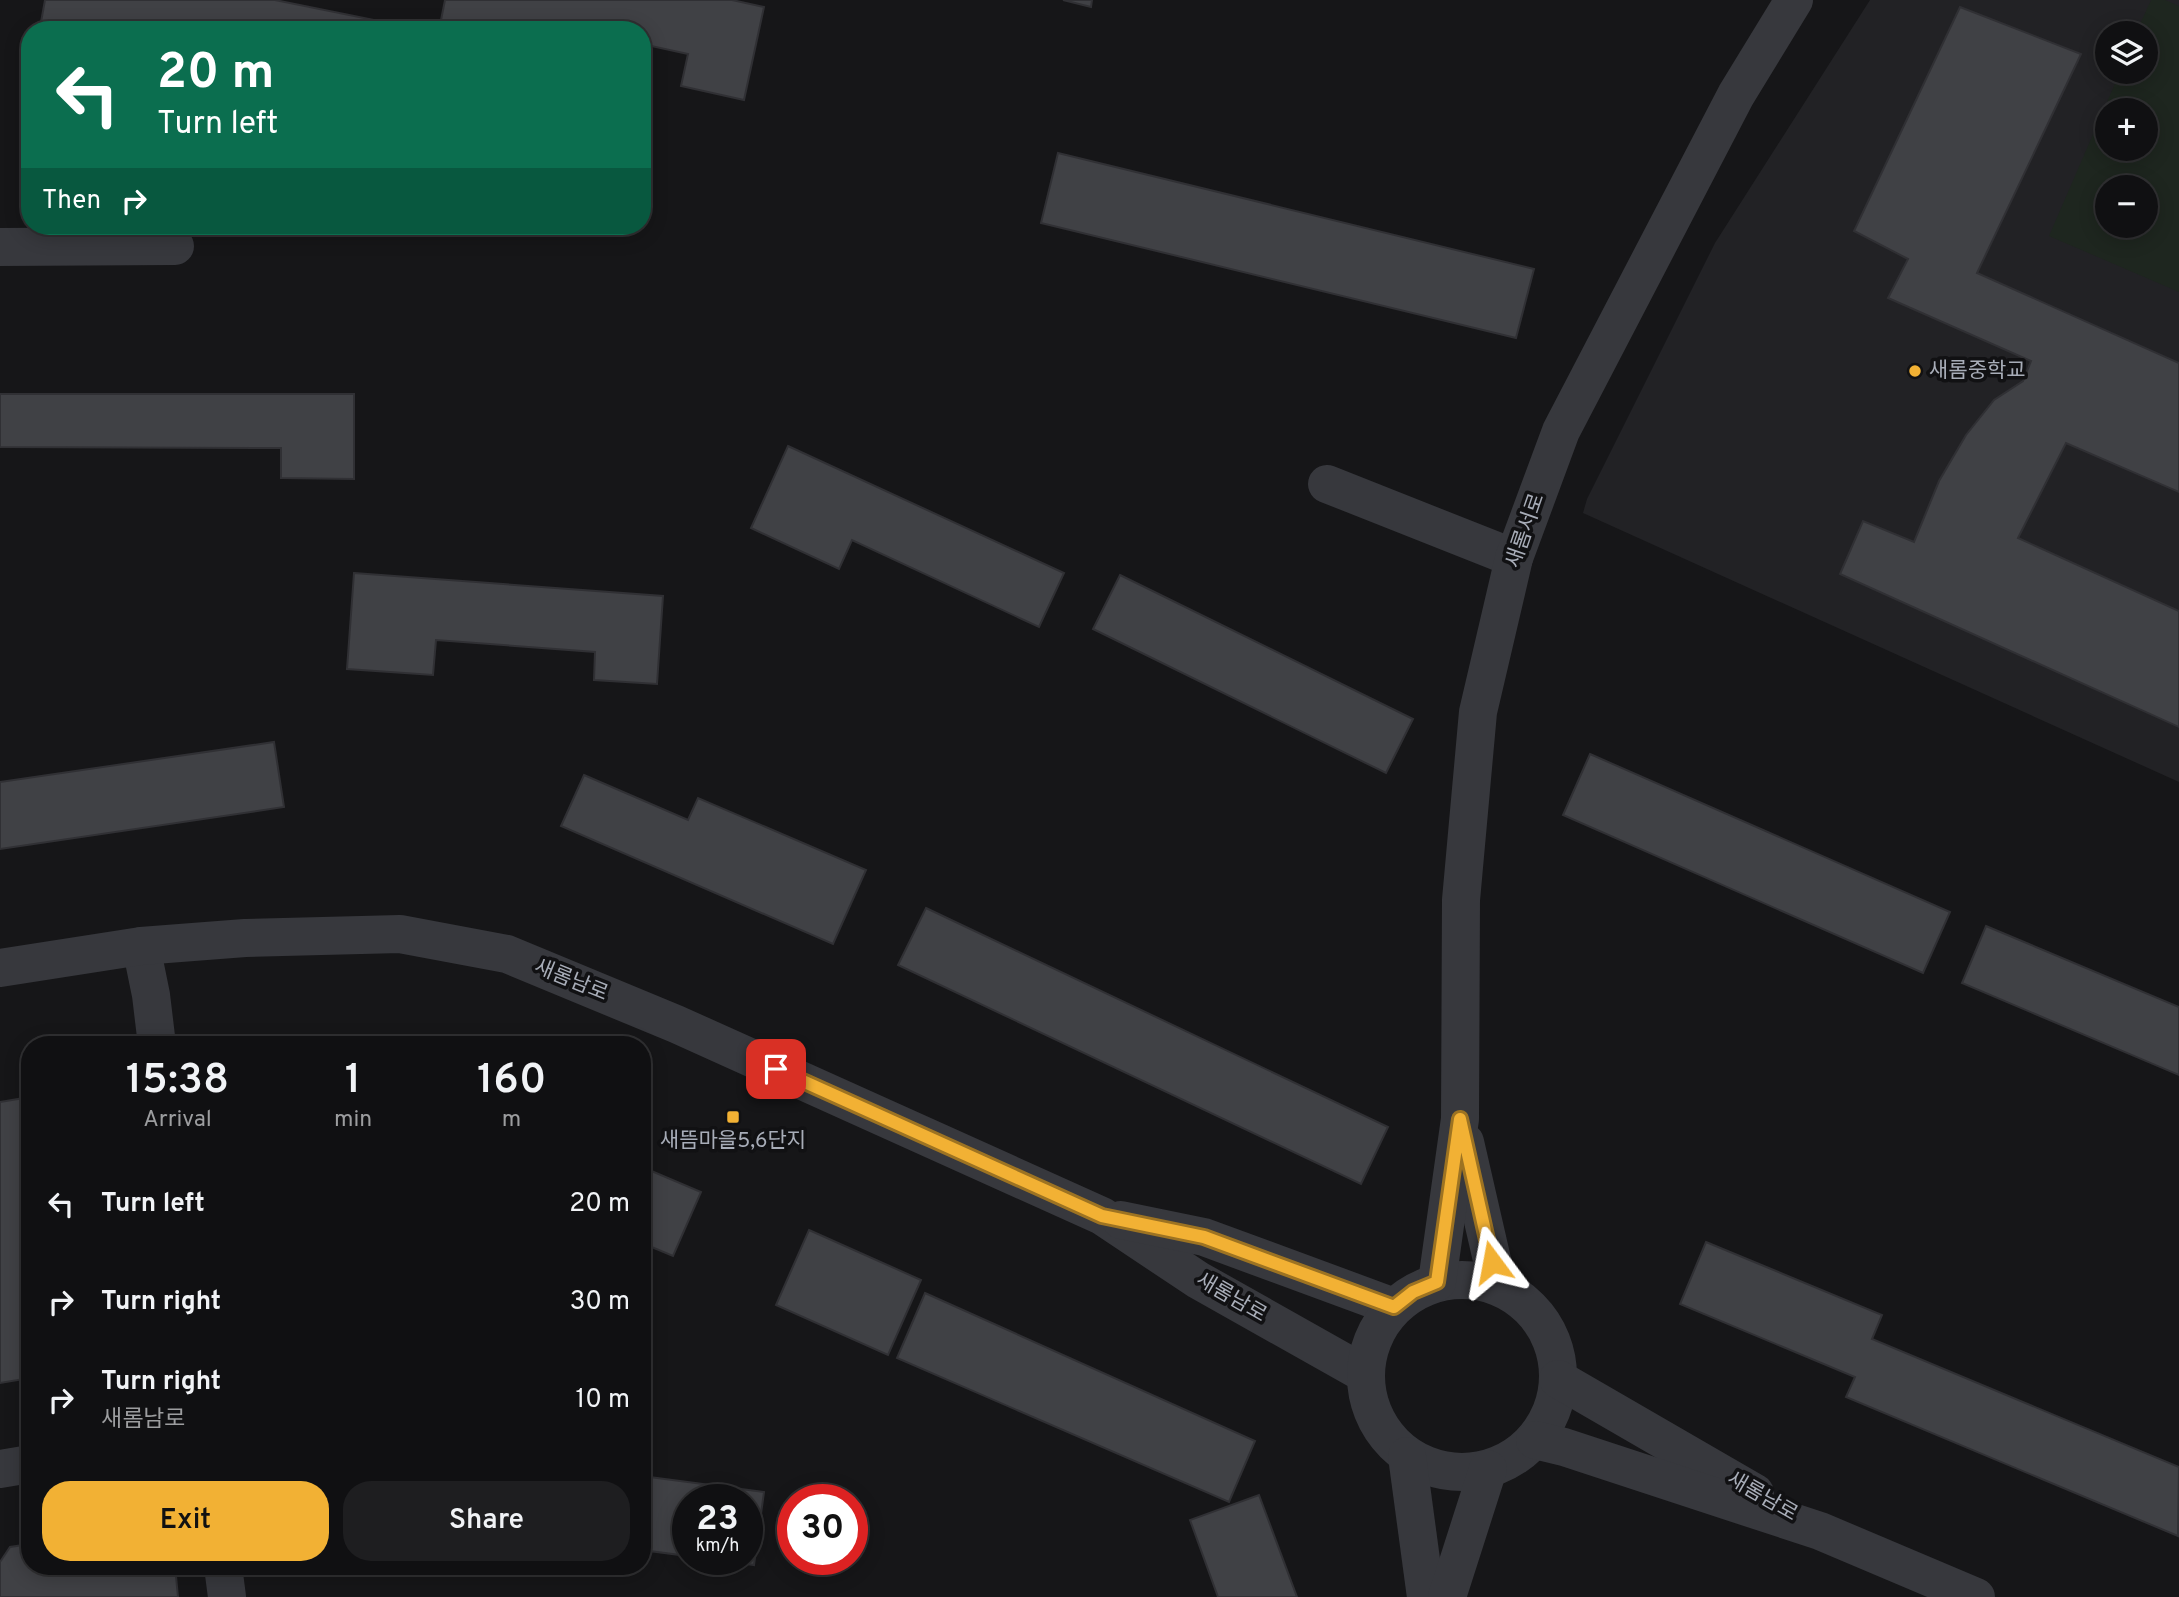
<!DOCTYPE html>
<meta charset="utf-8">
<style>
body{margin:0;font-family:Overpass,"Noto Sans KR",sans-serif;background:#1e1e20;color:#f1f3f6;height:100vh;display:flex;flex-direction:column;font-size:26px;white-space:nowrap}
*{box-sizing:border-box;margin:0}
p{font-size:23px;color:#9c9d9f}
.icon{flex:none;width:38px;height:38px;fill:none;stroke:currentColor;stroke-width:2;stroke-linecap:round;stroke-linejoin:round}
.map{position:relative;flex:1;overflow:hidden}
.drawer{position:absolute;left:21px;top:1036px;width:630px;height:539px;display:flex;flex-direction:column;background:#101012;border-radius:28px;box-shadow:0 4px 18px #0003,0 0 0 2px #303032}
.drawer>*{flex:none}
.hud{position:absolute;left:21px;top:21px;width:630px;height:214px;border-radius:28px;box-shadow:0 4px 18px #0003,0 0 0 2px #303032;background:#0b6e4f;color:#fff;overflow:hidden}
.controls{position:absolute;left:2095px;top:21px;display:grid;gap:14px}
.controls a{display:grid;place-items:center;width:63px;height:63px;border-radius:50%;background:#101012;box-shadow:0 4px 18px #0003,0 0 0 2px #303032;font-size:35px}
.speed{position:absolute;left:672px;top:1484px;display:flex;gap:14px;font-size:35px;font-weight:700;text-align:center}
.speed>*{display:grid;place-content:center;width:91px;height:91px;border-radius:50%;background:#101012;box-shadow:0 4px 18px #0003,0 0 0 2px #303032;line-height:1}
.speed small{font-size:18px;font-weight:400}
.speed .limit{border:10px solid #d22;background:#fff;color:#111}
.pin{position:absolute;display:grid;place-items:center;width:60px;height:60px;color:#fff;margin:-30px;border-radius:14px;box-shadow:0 4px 10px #0006}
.me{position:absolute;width:77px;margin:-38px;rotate:347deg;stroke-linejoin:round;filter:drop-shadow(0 0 5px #0008)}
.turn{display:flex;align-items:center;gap:24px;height:147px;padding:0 21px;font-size:32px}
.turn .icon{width:91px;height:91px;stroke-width:2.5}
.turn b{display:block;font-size:49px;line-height:60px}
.then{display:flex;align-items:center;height:66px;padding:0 21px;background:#0003;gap:14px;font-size:26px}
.eta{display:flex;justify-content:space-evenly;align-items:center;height:119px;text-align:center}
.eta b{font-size:42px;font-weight:600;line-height:49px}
.action{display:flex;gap:14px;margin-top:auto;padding:14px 21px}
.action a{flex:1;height:80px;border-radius:28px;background:#f2b134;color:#111;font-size:28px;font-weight:600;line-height:80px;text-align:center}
.action a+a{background:#1e1e20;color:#f1f3f6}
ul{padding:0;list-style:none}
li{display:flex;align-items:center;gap:21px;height:98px;padding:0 21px}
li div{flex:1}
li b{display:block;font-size:26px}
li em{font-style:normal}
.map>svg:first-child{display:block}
.built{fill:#222225;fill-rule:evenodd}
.green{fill:#1e261f;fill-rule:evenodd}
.building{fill:#404145;stroke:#303034;stroke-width:2}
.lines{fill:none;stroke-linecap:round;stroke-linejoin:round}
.minor{stroke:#37383d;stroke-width:38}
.route-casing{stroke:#9d7322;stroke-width:18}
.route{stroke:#f2b134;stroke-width:12}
.poi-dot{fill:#f2b134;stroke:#111113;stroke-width:2.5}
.labels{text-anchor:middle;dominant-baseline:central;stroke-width:7;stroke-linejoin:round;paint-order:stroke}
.poi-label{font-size:21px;fill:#a8adb8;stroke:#111113;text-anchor:start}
.street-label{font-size:21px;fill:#a8adb8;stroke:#111113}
</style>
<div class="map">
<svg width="2179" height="1597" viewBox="0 0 2179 1597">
<rect width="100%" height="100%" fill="#161618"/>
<path class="built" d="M1870,0h309v782l-596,-269 4,-14 128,-256zM2107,33h39v39h-39zM2107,110h39v39h-39zM2107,187h39v39h-39z"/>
<path class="green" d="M2151,0h14l14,6v286l-130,-56 71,-164h26v-39h-10zM2107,110h39v39h-39zM2107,187h39v39h-39z"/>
<g class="building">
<path d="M45,0h230l114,23 -1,7h-309l-38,-8z"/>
<path d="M445,0h287l32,7 -20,93 -63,-14 7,-32 -46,-10v-14h-99l-10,-3 -1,3h-93z"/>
<path d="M1063,0h29l-1,7z"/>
<path d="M1960,7l121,47 -104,219 202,90v129l-113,-49 -48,95 161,73v116l-339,-153 23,-53 51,21 25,-61 27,-46 28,-35 29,-19 8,-20 -143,-63 20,-39 -54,-28z"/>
<path d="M1058,153l476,116 -18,69 -475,-115z"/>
<path d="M0,394h354v85l-73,-1v-30l-281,-1z"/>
<path d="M788,446l276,127 -25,54 -187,-87 -13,29 -88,-41z"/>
<path d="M354,573l309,23 -6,88 -63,-4 1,-28 -159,-12 -3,35 -86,-6z"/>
<path d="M1120,575l293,144 -27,54 -293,-144z"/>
<path d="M274,742l10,65 -284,42v-67z"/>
<path d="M1590,754l360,158 -27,61 -360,-158z"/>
<path d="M584,775l104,45 10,-22 168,72 -33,74 -272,-118z"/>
<path d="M926,908l462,219 -27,57 -463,-219z"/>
<path d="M1986,926l193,81v68l-217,-92z"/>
<path d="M30,1097v281l-30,5v-281z"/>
<path d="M642,1167l59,25 -28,64 -31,-13z"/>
<path d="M809,1230l112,50 -33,75 -112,-50z"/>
<path d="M1706,1242l176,73 -10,24 307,128 -1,69 -332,-139 9,-20 -175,-73z"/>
<path d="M925,1293l330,148 -26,61 -332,-144z"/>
<path d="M642,1476l122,16 -10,73 -42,-6h35v-59h-59v56l-46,-6z"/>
<path d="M1259,1495l38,102h-79l-28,-77z"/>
<path d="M30,1544v22h145l3,31h-178v-35l10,-15z"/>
</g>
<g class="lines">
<g class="minor">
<path d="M0,247l175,-1"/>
<path d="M1327,484l187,74"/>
<path d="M141,946l10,49 6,50"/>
<path d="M0,968l141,-22 104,-8 155,-4 107,20 169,70 426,192 96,64 167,94"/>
<path d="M1465,1142l33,144"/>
<path d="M1121,1220l83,17 190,70"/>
<circle cx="1462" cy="1376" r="96"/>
<path d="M1437,1282l23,-163 1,-219 17,-188 36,-154 47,-127 175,-336 58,-95"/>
<path d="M1558,1379l197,114"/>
<path d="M1535,1440l29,7 256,84 156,66"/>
<path d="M1407,1456l19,141"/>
<path d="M0,1469l30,-5"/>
<path d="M223,1566l4,31"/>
<path d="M1447,1597l41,-128"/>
</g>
</g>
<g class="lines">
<g class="route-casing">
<path id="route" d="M776,1069l326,147 102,21 190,70 19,-15 24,-10 23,-163 32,143"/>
</g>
<use href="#route" class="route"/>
</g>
<g class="poi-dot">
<circle cx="1915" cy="371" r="7"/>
<rect x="726" y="1110" width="14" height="14" rx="3.5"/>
</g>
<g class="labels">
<g class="poi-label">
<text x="1929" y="371">새롬중학교</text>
<text x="733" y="1141" text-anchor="middle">새뜸마을5,6단지</text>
</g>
<g class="street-label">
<text transform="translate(1526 531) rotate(-71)">새롬서로</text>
<text transform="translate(571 981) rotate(22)">새롬남로</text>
<text transform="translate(1231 1298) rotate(30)">새롬남로</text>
<text transform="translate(1762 1497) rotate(30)">새롬남로</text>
</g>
</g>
</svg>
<div class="controls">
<a><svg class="icon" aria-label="layers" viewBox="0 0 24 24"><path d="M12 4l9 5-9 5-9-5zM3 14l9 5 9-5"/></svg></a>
<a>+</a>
<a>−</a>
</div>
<div class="speed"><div>23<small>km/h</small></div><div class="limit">30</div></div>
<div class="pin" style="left:776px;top:1069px;background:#d93025"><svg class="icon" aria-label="arrive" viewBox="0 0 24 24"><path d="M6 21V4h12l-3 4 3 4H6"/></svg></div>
<svg class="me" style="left:1492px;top:1262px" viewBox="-20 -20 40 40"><path d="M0-17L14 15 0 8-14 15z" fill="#f2b134" stroke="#fff" stroke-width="4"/></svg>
<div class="hud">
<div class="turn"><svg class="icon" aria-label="left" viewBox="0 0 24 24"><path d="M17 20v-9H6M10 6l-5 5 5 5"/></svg><div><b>20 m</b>Turn left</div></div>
<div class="then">Then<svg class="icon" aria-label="right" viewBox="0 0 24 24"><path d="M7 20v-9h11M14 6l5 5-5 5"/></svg></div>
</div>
<section class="drawer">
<div class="eta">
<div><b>15:38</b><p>Arrival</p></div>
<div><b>1</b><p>min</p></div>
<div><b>160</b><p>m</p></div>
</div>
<ul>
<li><svg class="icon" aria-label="left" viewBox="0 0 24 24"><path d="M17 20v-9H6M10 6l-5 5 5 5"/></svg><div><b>Turn left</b></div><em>20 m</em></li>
<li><svg class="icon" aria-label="right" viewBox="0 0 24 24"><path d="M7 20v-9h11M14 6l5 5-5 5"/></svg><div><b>Turn right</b></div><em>30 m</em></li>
<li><svg class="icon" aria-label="right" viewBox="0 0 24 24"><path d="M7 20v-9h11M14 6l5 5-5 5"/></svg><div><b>Turn right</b><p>새롬남로</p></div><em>10 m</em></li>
</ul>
<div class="action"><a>Exit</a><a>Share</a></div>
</section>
</div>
